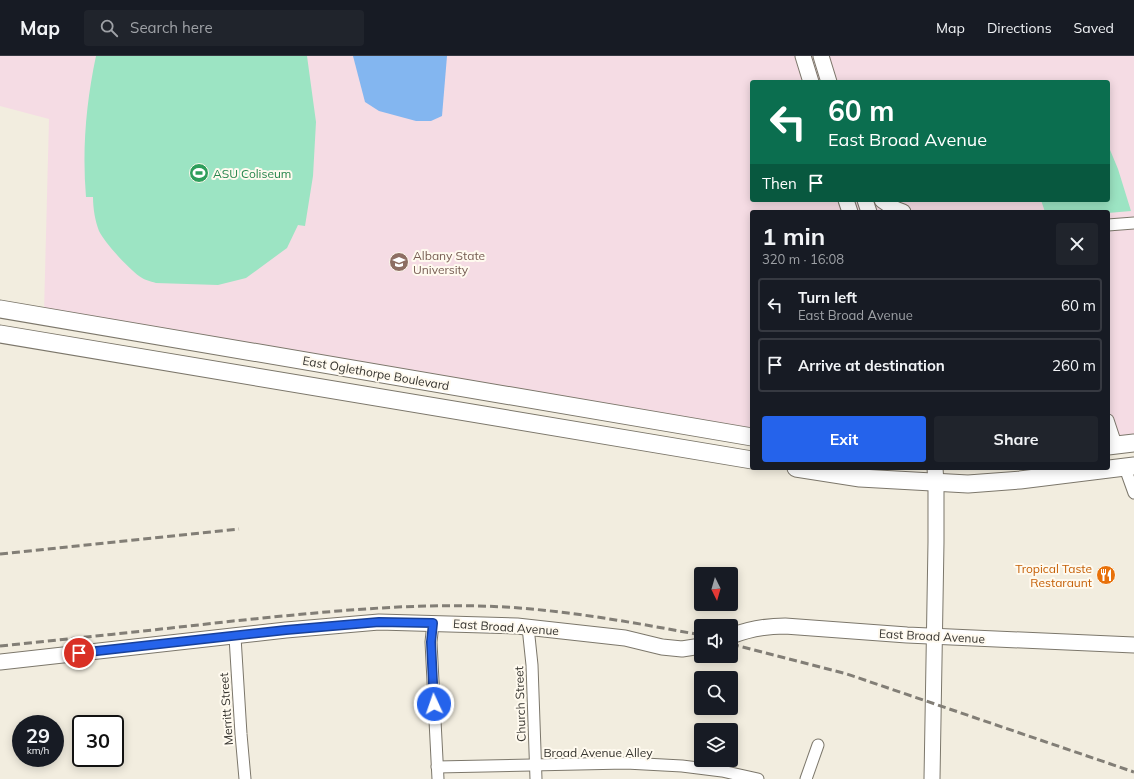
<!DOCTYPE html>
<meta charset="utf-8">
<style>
body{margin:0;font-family:Mulish,sans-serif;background:#20242c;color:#f1f3f6;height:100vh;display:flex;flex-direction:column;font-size:15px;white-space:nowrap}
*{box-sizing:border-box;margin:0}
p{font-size:13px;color:#9ea1a6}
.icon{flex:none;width:22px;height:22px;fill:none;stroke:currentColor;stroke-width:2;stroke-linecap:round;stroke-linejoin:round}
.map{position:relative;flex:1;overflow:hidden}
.side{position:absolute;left:750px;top:154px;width:360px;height:260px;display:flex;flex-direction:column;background:#171b24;border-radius:4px;box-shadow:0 2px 10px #0003}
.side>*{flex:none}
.hud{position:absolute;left:750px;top:24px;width:360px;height:122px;border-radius:4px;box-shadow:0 2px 10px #0003;background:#0b6e4f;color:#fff;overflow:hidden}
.needle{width:26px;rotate:175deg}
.tools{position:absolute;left:694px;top:511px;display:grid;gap:8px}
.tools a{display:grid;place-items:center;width:44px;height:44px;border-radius:4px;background:#171b24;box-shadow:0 2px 10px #0003;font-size:20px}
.speed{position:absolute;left:12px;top:659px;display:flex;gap:8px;font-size:20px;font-weight:700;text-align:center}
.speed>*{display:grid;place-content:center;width:52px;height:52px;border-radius:50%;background:#171b24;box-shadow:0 2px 10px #0003;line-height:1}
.speed small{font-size:10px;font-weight:400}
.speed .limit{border:2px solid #111;border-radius:6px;background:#fff;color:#111}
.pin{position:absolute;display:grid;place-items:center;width:34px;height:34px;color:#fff;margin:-17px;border:2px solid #fff;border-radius:50%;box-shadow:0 1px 4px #0007}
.me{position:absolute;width:44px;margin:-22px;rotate:357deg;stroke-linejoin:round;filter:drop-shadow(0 0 3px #0008)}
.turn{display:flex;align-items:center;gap:14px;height:84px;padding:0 12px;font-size:18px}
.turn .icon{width:52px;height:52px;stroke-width:2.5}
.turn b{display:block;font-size:28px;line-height:34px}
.then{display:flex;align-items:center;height:38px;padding:0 12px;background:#0003;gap:8px;font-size:15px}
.round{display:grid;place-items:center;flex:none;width:42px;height:42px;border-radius:4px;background:#20242c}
.headline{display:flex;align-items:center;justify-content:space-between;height:68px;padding:0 12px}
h1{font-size:24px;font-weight:700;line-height:30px}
.primary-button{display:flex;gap:8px;margin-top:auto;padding:8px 12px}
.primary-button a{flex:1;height:46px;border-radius:4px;background:#2563eb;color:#fff;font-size:16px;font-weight:700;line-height:46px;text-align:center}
.primary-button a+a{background:#20242c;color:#f1f3f6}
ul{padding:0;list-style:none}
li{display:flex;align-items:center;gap:12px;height:54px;margin:0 8px 6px;padding:0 4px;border:2px solid #363941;border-radius:4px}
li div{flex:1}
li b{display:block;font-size:15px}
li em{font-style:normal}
header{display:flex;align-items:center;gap:24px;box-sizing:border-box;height:56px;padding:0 20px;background:#171b24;border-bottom:1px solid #363941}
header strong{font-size:19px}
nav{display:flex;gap:22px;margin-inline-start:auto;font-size:14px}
.search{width:280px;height:36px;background:#20242c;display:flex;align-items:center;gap:10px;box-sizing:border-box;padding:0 14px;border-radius:4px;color:#9ea1a6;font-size:15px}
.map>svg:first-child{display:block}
.education{fill:#f5dce4;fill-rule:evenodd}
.green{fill:#9ce4c3}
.water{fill:#83b6f0}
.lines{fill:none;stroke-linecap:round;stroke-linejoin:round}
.street-casing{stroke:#7c776b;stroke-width:13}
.secondary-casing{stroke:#7c776b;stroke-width:17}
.primary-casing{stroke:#7c776b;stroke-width:19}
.street{stroke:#fff;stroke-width:11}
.secondary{stroke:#fff;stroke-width:15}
.primary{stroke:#fff;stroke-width:17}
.rail{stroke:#827e76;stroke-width:3;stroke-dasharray:8 4;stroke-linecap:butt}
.route-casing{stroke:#184099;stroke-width:10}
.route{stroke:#2563eb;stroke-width:7}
.labels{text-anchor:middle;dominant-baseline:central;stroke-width:4;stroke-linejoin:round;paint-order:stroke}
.leisure-label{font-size:12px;fill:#27864d;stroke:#fffaef;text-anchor:start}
.education-label{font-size:12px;fill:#785e54;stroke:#fffaef;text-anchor:start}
.street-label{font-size:12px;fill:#35332e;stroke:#fffaef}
.food-label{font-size:12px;fill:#c56008;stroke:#fffaef;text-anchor:end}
</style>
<header>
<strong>Map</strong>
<div class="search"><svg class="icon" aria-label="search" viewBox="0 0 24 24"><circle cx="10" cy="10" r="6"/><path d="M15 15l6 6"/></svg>Search here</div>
<nav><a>Map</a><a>Directions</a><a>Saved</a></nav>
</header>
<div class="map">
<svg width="1134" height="723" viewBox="0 0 1134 723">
<rect width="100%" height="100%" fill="#f2eddf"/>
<path class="education" d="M0,0h1134v382l-26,3v-229h-356v223l-708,-123 5,-193 -49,-13zM752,26h356v118h-356z"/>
<g class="green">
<path d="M96,0h211l9,66 -3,54 -8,50 -7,-1 -11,23 -41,30 -28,7 -62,-2c-6,-2 -12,-3 -17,-7 -11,-8 -34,-33 -40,-45 -4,-10 -6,-23 -6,-34h-7c-4,-47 0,-94 10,-141z"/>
<path d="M1108,89l10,24 13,42 -23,2v-1h-63l-4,-12h67z"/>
</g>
<path class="water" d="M353,0h94l-5,60 -11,5h-15l-37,-10 -14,-9z"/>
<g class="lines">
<g class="street-casing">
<g id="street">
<path d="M1108,169l26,-2"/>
<path d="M1108,364l8,24"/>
<path d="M1125,412l9,25"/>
<path d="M433,567l-2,19 7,137"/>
<path d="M528,571l4,38 4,114"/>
<path d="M235,581l6,97 4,45"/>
<path d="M437,711l189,-4 56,3 40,5 36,8"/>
<path d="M806,723l12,-34"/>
</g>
</g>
<g class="secondary-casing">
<g id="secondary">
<path d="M803,0l8,26"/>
<path d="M821,0l8,26"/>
<path d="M846,144l4,12"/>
<path d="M865,144l4,12"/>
<path d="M882,144l13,9 8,3"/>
<path d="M731,580c18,-7 35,-10 54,-10l122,9 227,10"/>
<path d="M0,606l286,-32 93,-8 138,4 108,12 37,9 20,2 19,-3"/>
<path d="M932,723l4,-237v-59l-1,-15"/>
</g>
</g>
<g class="primary-casing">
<g id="primary">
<path d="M0,253l752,128"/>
<path d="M0,278l752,126"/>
<path d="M1108,390l26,-3"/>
<path d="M796,412l64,10 108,6 52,-4 114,-14"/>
</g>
</g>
<use href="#street" class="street"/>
<use href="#secondary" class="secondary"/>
<use href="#primary" class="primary"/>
<g class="rail">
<path d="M0,498l239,-25"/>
<path d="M731,588l116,30 287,98"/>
<path d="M0,590c78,-8 155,-16 233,-25 90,-9 180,-19 272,-14 66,4 131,16 196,28"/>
</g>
</g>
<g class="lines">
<g class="route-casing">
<path id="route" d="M79,597l207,-23 93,-8 54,1 -2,19 3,62"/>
</g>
<use href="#route" class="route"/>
</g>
<defs>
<g id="stadium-disc" transform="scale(1)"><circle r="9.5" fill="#2e9e5b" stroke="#fffaef"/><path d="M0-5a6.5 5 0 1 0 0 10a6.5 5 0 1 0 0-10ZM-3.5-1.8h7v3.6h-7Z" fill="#fff"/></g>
<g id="university-disc" transform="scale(1)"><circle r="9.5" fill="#8d6e63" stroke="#fffaef"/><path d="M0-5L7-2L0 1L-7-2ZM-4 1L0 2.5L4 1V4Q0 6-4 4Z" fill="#fff"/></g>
<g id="restaurant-disc" transform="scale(1)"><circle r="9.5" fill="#e8710a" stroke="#fffaef"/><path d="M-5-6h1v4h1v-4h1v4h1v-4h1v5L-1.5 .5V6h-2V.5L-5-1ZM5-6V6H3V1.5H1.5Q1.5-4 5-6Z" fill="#fff"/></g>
</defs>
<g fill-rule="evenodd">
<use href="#stadium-disc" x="199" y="117"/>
<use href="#university-disc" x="399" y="206"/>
<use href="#restaurant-disc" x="1106" y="519"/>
</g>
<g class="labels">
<g class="leisure-label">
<text x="213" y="117">ASU Coliseum</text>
</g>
<g class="education-label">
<text x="413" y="199">Albany State<tspan x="413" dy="14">University</tspan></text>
</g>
<g class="street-label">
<text transform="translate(376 317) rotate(10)">East Oglethorpe Boulevard</text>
<text transform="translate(506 571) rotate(4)">East Broad Avenue</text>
<text transform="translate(932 580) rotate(3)">East Broad Avenue</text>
<text transform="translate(520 648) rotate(-92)">Church Street</text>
<text transform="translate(226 653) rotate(-94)">Merritt Street</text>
<text x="598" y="696">Broad Avenue Alley</text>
</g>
<g class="food-label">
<text x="1092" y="512">Tropical Taste<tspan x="1092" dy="14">Restaraunt</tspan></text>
</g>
</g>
</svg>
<div class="tools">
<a><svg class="needle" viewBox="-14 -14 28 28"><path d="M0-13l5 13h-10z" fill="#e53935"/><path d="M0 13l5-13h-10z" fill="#9ea1a6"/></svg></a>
<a><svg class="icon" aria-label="sound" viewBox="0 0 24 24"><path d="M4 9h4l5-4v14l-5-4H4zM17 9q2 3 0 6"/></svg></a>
<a><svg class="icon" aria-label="search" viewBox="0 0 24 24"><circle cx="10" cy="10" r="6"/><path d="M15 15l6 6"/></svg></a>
<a><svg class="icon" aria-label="layers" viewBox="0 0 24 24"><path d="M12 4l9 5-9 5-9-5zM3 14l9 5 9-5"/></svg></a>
</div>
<div class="speed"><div>29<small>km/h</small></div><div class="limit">30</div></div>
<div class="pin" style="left:79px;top:597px;background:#d93025"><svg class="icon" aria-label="arrive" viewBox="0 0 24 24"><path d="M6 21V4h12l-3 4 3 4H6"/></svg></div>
<svg class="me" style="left:434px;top:648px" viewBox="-20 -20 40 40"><circle r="17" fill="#2563eb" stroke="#fff" stroke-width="3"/><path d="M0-11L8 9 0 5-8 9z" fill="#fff"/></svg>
<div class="hud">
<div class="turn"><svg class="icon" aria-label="left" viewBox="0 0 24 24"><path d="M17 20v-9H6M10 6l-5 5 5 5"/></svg><div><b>60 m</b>East Broad Avenue</div></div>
<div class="then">Then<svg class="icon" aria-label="arrive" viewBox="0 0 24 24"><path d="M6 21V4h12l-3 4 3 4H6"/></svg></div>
</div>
<section class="side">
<div class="headline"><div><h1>1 min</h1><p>320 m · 16:08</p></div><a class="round"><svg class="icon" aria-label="close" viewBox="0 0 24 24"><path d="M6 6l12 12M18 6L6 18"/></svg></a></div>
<ul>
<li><svg class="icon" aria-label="left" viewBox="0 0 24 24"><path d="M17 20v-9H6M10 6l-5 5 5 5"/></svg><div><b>Turn left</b><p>East Broad Avenue</p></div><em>60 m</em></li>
<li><svg class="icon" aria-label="arrive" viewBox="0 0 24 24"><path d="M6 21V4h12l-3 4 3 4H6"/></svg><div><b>Arrive at destination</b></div><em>260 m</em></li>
</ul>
<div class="primary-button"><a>Exit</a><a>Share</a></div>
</section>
</div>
